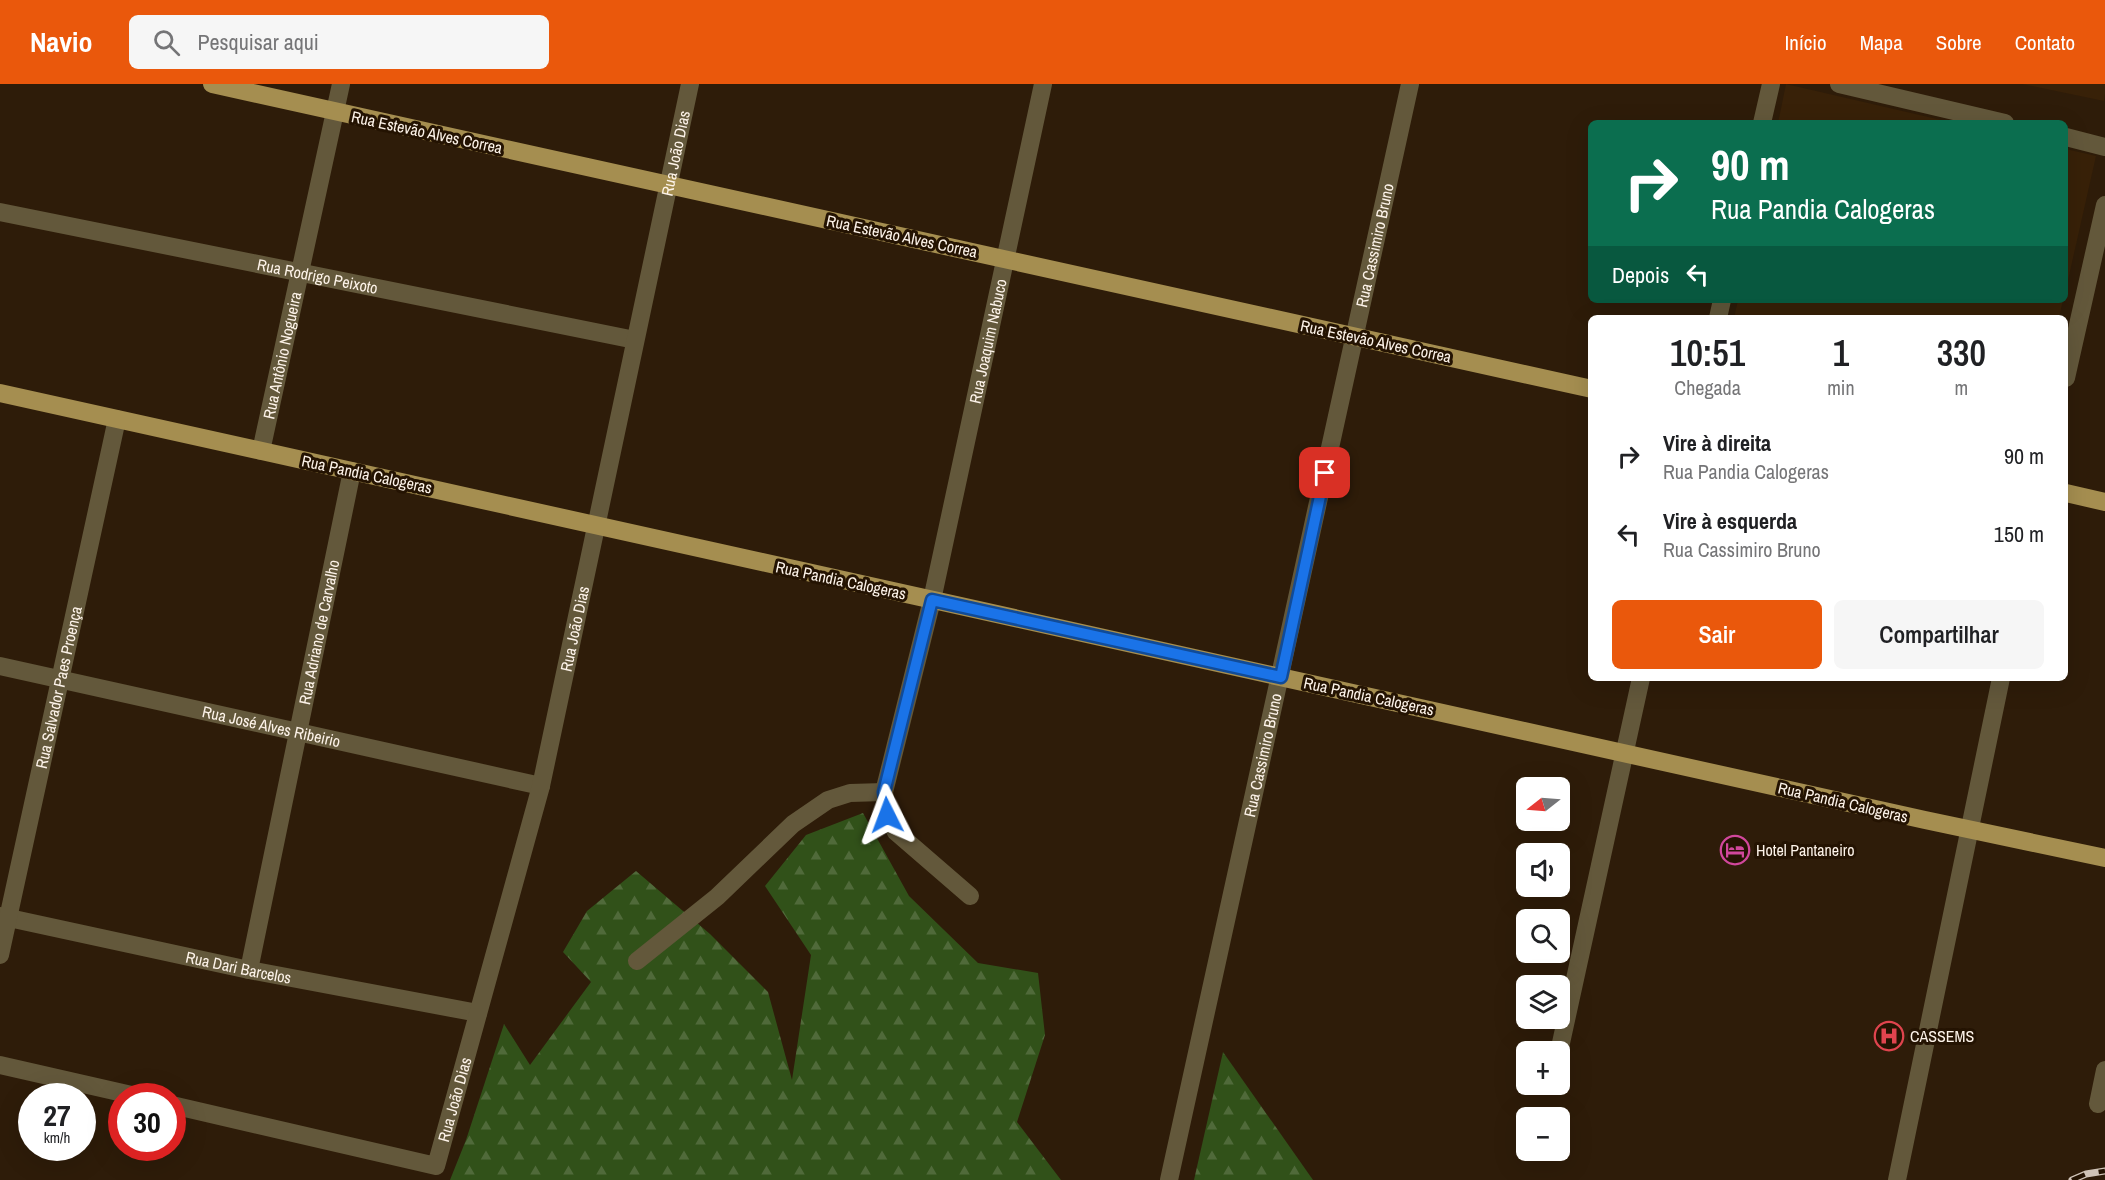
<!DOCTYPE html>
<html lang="pt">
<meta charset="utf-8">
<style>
body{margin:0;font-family:"Archivo Narrow",sans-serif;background:#f6f6f6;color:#202124;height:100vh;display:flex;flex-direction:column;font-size:22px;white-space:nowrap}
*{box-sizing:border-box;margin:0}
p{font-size:20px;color:#757577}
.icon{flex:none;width:33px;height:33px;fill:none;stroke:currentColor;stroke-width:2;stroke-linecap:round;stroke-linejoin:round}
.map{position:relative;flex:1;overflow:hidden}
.details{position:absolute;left:1588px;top:231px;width:480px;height:366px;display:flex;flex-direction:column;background:#fff;border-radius:9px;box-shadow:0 6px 24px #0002}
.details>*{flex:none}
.banner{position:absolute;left:1588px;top:36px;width:480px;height:183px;border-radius:9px;box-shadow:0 6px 24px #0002;background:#0b6e4f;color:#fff;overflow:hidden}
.needle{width:39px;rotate:253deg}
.tools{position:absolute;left:1516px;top:693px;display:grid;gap:12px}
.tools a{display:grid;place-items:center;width:54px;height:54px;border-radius:9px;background:#fff;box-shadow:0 6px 24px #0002;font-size:30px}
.speed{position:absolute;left:18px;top:999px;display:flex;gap:12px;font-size:30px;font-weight:700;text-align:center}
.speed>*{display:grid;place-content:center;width:78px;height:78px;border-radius:50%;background:#fff;box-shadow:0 6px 24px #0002;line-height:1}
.speed small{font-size:15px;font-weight:400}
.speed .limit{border:9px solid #d22;background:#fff;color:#111}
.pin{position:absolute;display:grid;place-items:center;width:51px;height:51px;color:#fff;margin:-26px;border-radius:12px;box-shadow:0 3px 9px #0006}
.me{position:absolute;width:66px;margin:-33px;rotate:357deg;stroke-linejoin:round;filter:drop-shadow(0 0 4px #0008)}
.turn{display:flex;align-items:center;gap:21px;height:126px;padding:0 24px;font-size:27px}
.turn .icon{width:78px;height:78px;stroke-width:2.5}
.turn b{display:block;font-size:42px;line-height:51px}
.then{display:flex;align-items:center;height:57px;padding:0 24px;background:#0003;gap:12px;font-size:22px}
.eta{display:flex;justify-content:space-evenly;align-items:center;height:102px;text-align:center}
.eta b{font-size:36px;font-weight:600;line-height:42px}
.cta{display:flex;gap:12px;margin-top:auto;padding:12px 24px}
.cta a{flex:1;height:69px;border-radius:9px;background:#ea580c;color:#fff;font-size:24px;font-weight:600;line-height:69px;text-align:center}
.cta a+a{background:#f6f6f6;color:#202124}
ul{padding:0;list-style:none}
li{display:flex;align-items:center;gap:18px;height:78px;padding:0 24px}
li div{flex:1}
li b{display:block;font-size:22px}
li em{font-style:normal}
header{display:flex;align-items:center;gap:36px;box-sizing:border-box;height:84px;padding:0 30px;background:#ea580c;color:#fff}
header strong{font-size:28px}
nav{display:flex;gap:33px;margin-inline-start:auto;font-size:21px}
.search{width:420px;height:54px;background:#f6f6f6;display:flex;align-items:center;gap:15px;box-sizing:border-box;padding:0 21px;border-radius:9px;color:#757577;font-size:22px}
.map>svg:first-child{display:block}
.built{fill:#382108}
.forest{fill:url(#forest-firs)}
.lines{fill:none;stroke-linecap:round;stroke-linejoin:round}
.minor{stroke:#63583b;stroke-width:18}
.major{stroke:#a58e50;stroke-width:18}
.rail-casing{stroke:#cfc3b7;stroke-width:7}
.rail{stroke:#241302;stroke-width:4.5;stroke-dasharray:14;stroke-linecap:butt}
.route-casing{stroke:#114b97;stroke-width:15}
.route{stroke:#1a73e8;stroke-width:10}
.labels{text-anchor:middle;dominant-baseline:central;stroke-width:6;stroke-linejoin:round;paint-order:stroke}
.street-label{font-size:16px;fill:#fdf3e9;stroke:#241302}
.poi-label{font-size:16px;fill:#fdf3e9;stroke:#241302;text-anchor:start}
</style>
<header>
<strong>Navio</strong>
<div class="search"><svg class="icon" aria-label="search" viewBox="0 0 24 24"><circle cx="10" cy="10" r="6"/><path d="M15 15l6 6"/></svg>Pesquisar aqui</div>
<nav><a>Início</a><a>Mapa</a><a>Sobre</a><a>Contato</a></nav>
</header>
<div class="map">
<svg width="2105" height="1096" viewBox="0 0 2105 1096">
<defs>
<pattern id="forest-firs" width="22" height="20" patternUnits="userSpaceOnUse" patternTransform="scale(1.5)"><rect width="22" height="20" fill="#315119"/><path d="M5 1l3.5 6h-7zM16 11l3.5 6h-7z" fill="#506a3a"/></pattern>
</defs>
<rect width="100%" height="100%" fill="#2e1c09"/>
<g class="built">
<path d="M1786,0l168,39h-176z"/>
<path d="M2022,0h83v10l-1,7z"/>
<path d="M2066,65l30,7 -30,133z"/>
<path d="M1738,216h325l-4,18h-325z"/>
</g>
<g class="forest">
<path d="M863,729l46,83 69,67 60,10 7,62 -28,87 44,58h-611l16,-40 38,-116 26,41 61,-83 -28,-30 24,-41 49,-40 74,63 58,58 24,88 19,-125 -46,-69 41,-51z"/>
<path d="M1223,968l90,128h-119z"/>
</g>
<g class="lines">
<g class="minor">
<path d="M1839,0l166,39"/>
<path d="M1762,39l9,-39"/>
<path d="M2066,53l39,10"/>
<path id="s1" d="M0,128l635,128"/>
<path d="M1718,234l4,-18"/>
<path d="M2066,294l39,-173"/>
<path id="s2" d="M261,367l80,-367"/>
<path id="s3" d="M0,582l541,120"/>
<path id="s4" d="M970,812l-74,-64 -9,-17 -3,-23 48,-192 111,-516"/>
<path id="s5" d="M0,832l249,54 229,43"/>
<path id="s6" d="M0,871l117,-536"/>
<path d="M637,877l80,-64 76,-73 35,-24 22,-7 34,-1"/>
<path id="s7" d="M249,886l103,-499"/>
<path d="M1559,968l82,-374"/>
<path d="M0,981l136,31"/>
<path d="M2098,1020l7,-34"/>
<path id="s8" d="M172,1021l264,61 105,-380 149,-702"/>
<path id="s9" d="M1169,1096l241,-1096"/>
<path d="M1897,1096l104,-502"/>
</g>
<g class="major">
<path d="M212,0l1380,305"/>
<path d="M0,309l1925,427 180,38"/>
<path d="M2066,409l39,9"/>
</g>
<g class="rail-casing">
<path id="rail" d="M2072,1096l14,-6 19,-3"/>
</g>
<use href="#rail" class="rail"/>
</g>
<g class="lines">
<g class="route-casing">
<path id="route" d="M887,731l-3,-23 48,-192 349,77 44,-204"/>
</g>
<use href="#route" class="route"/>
</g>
<defs>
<g id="hotel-ring" transform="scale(1.5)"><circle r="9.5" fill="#241302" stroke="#d1479c" stroke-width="1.5"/><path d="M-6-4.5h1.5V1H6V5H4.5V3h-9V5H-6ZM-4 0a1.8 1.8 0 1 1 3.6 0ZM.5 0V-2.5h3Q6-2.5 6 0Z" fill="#d1479c"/></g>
<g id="hospital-ring" transform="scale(1.5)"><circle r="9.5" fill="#241302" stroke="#e0444e" stroke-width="1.5"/><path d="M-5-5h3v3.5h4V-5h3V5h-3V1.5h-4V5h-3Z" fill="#e0444e"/></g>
</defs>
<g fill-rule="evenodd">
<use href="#hotel-ring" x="1735" y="766"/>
<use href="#hospital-ring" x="1889" y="952"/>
</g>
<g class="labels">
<g class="street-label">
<text transform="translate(427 48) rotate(12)">Rua Estevão Alves Correa</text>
<text stroke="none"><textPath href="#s8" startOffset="1312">Rua João Dias</textPath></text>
<text transform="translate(902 152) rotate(12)">Rua Estevão Alves Correa</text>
<text stroke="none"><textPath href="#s9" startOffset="957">Rua Cassimiro Bruno</textPath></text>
<text stroke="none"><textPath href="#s1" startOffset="324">Rua Rodrigo Peixoto</textPath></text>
<text transform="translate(1376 257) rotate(12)">Rua Estevão Alves Correa</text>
<text stroke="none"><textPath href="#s4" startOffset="603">Rua Joaquim Nabuco</textPath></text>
<text stroke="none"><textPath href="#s2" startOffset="98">Rua Antônio Nogueira</textPath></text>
<text transform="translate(367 390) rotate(12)">Rua Pandia Calogeras</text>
<text transform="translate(841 496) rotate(12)">Rua Pandia Calogeras</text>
<text stroke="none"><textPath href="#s8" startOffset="826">Rua João Dias</textPath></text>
<text stroke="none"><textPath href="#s7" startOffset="345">Rua Adriano de Carvalho</textPath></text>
<text stroke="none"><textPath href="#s6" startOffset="274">Rua Salvador Paes Proença</textPath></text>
<text transform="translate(1369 612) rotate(12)">Rua Pandia Calogeras</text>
<text stroke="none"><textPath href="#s3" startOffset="278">Rua José Alves Ribeirio</textPath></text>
<text stroke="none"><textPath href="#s9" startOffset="435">Rua Cassimiro Bruno</textPath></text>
<text transform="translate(1843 718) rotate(13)">Rua Pandia Calogeras</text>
<text stroke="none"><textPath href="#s5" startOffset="244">Rua Dari Barcelos</textPath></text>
<text stroke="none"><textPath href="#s8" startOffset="340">Rua João Dias</textPath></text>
</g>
<g class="poi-label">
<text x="1756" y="766">Hotel Pantaneiro</text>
<text x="1910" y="952">CASSEMS</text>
</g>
</g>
</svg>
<div class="tools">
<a><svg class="needle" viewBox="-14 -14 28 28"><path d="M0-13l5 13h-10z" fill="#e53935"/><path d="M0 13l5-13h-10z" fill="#757577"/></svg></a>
<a><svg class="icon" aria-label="sound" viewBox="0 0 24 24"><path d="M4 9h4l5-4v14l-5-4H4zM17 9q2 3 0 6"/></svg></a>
<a><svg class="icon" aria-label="search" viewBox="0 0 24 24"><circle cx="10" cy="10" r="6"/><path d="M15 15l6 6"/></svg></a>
<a><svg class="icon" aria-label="layers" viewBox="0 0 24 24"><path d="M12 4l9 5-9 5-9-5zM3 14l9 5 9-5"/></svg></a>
<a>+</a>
<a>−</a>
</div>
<div class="speed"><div>27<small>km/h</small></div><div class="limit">30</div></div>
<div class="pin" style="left:1325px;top:389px;background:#d93025"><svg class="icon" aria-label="arrive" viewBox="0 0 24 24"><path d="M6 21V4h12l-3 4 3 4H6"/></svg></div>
<svg class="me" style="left:887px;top:731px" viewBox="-20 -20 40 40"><path d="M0-17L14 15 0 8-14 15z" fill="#1a73e8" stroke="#fff" stroke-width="4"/></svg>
<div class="banner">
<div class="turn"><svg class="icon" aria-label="right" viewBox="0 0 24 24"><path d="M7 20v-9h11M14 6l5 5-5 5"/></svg><div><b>90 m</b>Rua Pandia Calogeras</div></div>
<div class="then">Depois<svg class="icon" aria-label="left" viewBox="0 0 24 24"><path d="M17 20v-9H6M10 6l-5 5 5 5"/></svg></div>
</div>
<section class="details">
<div class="eta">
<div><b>10:51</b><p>Chegada</p></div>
<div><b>1</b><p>min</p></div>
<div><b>330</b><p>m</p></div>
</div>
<ul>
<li><svg class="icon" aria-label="right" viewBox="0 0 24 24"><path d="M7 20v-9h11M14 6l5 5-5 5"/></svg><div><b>Vire à direita</b><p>Rua Pandia Calogeras</p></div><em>90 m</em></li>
<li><svg class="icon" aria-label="left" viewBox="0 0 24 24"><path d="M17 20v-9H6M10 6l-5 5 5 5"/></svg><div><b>Vire à esquerda</b><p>Rua Cassimiro Bruno</p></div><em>150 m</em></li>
</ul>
<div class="cta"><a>Sair</a><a>Compartilhar</a></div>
</section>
</div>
